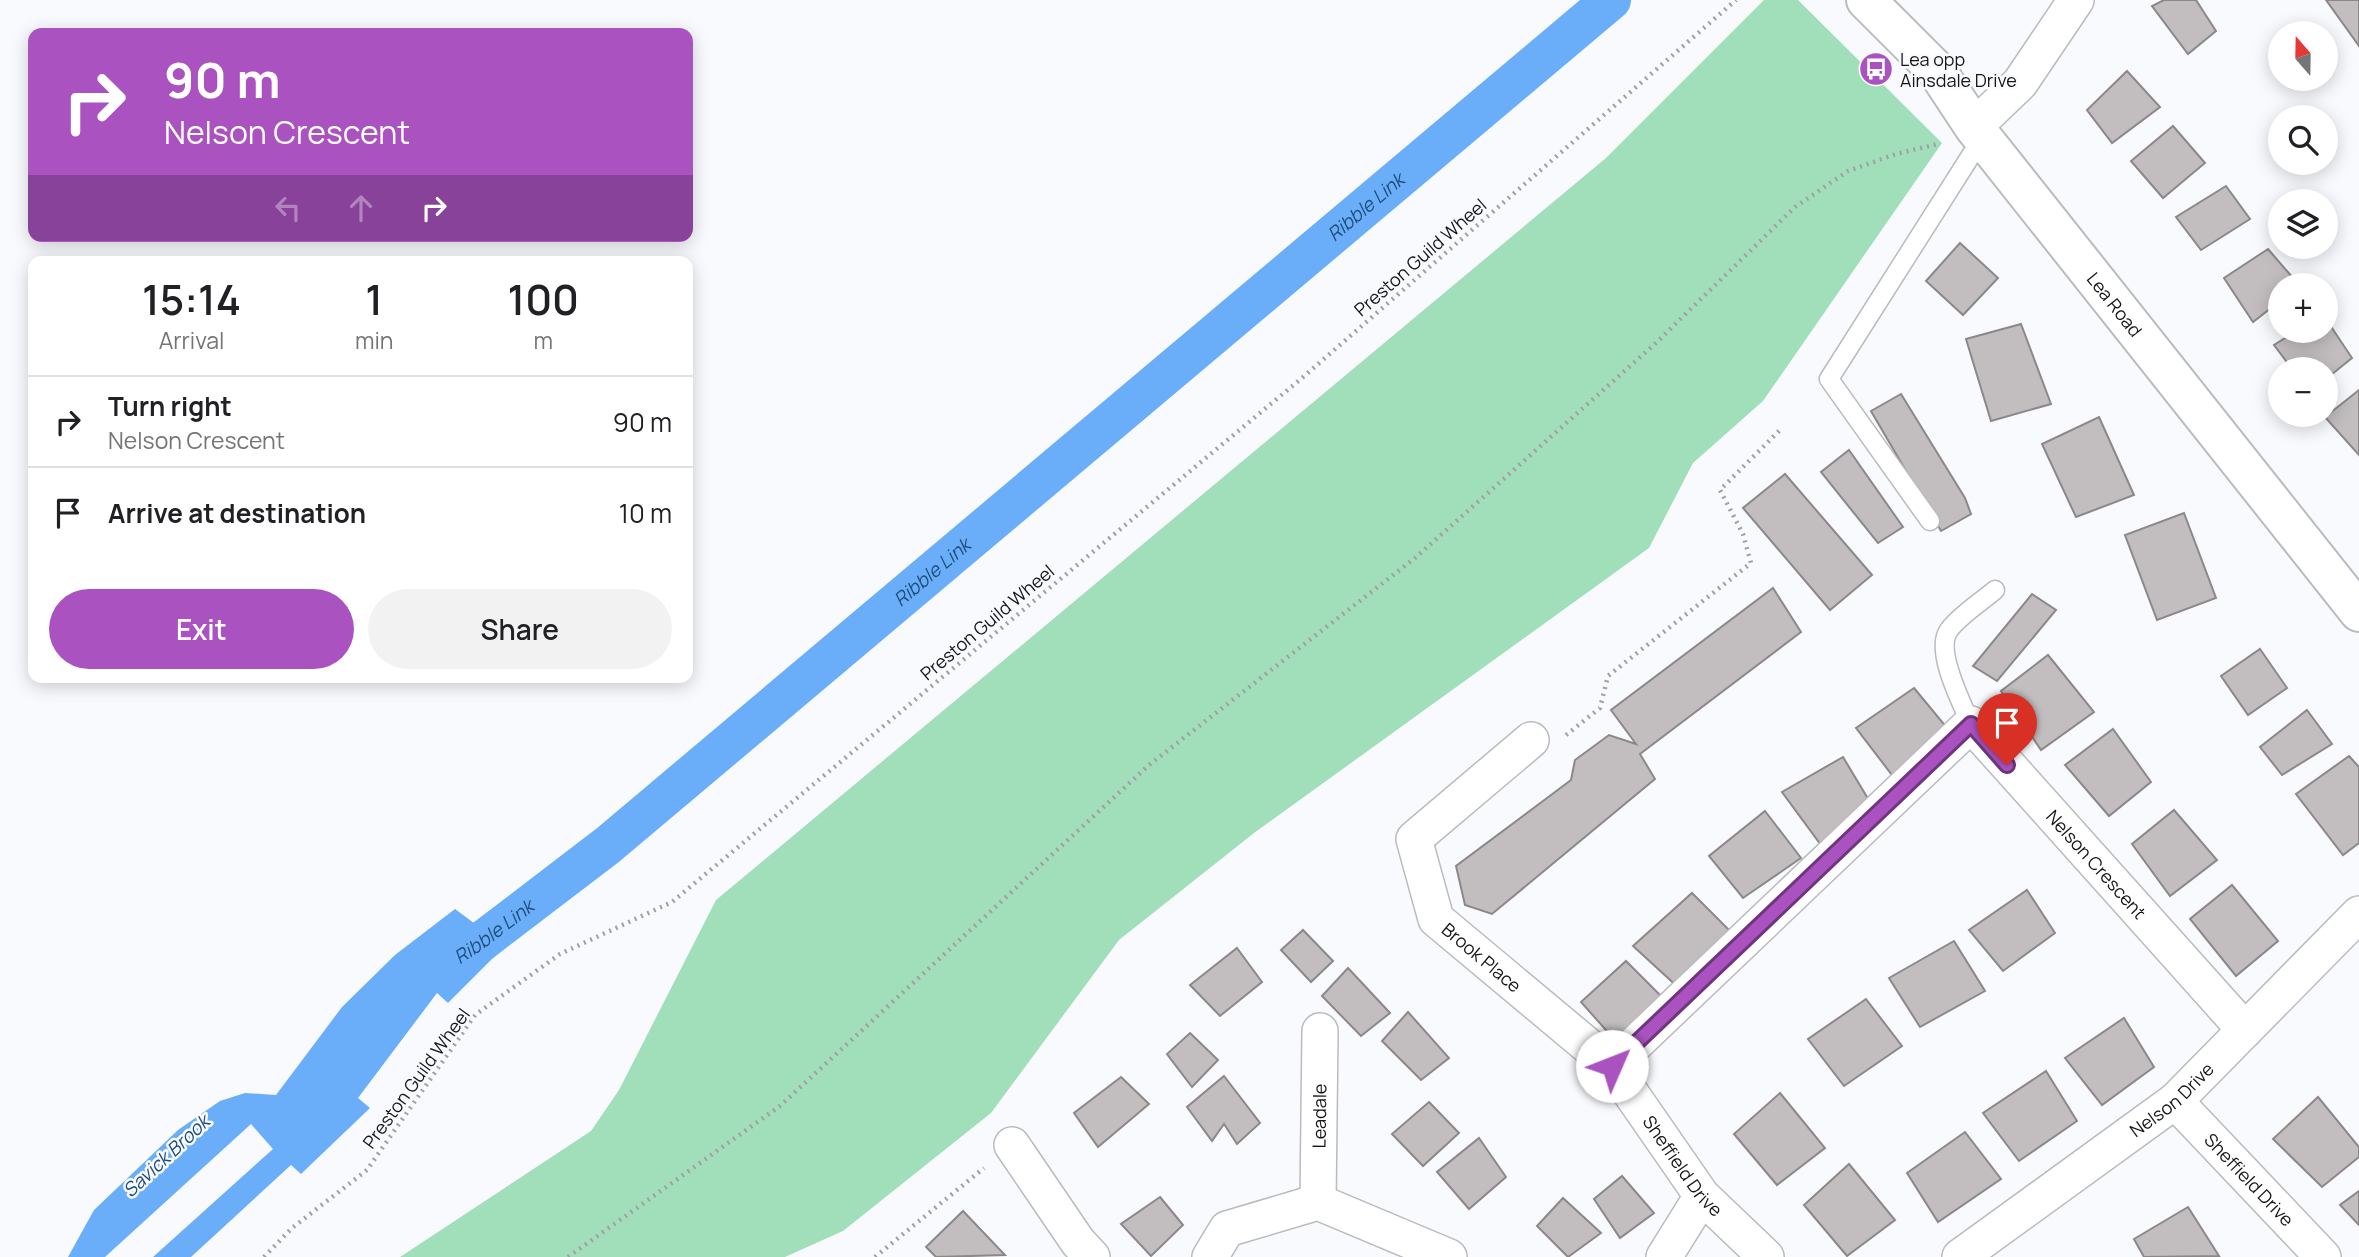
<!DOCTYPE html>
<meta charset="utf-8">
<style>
body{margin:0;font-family:Manrope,sans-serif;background:#f2f2f2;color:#202124;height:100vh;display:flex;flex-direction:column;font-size:26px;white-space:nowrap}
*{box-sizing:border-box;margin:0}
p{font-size:23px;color:#757577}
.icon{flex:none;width:38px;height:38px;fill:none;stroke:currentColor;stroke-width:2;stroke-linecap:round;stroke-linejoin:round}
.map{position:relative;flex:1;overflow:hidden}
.details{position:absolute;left:28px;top:256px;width:665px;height:427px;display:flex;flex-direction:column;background:#fff;border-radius:14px;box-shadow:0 4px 18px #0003}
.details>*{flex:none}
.hud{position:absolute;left:28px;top:28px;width:665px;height:214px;border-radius:14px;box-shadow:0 4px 18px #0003;background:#aa53c0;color:#fff;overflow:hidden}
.needle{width:46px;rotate:340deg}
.fabs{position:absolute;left:2268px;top:21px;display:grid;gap:14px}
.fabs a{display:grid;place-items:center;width:70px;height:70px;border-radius:50%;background:#fff;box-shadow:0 4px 18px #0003;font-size:35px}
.pin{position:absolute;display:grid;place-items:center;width:60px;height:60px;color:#fff;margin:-72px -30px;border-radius:50% 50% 50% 0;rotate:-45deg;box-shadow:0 0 7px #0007}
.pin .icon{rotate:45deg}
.me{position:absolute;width:77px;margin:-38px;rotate:46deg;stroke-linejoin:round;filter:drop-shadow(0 0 5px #0008)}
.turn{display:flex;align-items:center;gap:24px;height:147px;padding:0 21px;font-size:32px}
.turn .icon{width:91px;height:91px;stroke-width:2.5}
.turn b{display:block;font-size:49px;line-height:60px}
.lanes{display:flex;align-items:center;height:66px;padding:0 21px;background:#0003;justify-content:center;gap:35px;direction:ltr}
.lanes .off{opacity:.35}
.eta{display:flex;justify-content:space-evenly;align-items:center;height:119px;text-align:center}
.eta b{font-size:42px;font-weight:600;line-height:49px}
.action{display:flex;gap:14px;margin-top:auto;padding:14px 21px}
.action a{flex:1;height:80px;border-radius:42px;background:#aa53c0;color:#fff;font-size:28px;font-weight:600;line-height:80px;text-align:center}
.action a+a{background:#f2f2f2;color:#202124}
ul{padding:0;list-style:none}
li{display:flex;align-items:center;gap:21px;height:91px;padding:0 21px;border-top:2px solid #e0e0e0}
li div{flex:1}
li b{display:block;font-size:26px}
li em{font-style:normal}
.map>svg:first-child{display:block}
.green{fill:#a1dfba}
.water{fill:#6aaef9}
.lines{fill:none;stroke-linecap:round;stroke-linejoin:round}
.canal{stroke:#6aaef9;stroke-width:40}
.building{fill:#c2bec0;stroke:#8c888a;stroke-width:2}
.service-casing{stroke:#babbbe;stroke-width:21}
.minor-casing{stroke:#babbbe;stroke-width:38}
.tertiary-casing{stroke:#babbbe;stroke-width:42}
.path{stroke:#a0a1a3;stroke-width:4.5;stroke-dasharray:2 5;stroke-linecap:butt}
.service{stroke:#fff;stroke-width:18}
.minor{stroke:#fff;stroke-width:35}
.tertiary{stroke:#fff;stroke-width:38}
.route-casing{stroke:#6e367d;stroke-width:18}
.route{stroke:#aa53c0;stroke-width:12}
.labels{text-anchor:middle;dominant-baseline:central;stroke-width:5;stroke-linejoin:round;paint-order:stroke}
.poi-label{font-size:18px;fill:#161617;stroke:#f9fafd;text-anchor:start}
.street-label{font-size:18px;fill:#161617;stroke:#f9fafd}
.water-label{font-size:19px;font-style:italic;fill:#1f4e7e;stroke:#f9fafd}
</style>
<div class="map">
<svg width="2359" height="1257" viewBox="0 0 2359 1257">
<rect width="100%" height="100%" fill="#f9fafd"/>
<path class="green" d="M1764,0h34l144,143 -179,258 -70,62 -44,85 -395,285 -135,107 -128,173 -148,118 -58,26h-385l191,-126 28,-41 97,-190 890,-742z"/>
<path class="water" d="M455,909l50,37 -57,57 -11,-10 -79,105 12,10 -69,66 -10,-9 -100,92h-38l120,-108 -22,-25 -146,133h-37l26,-47 84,-80 42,-29 25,-8 31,2 66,-88 53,-52z"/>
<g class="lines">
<path class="canal" id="s1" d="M444,967l37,-25 127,-97 1003,-845"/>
</g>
<g class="building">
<path d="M2164,0h32l20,31 -28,23 -36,-48z"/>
<path d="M2326,0h33v46z"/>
<path d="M2127,71l33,36 -48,36 -25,-33z"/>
<path d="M2173,126l32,37 -42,35 -32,-37z"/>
<path d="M2226,186l24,33 -49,31 -25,-33z"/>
<path d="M1960,243l38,35 -35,37 -37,-34z"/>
<path d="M2268,249l31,36h-19v16l-27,21 -29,-44z"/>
<path d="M2326,319l26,39 -26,21v-10h-34l-18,-24 22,-14h30z"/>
<path d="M2021,324l30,80 -60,17 -25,-82z"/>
<path d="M2359,390v65l-34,-38z"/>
<path d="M1901,394l64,104 6,16 -30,17 -70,-120z"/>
<path d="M2099,417l35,78 -58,22 -34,-73z"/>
<path d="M1849,450l54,77 -25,16 -57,-71z"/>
<path d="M1785,474l87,101 -42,35 -87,-102z"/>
<path d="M2184,513l32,85 -59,22 -32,-85z"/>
<path d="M1773,588l28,44 -161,122 15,25 -163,135 -27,-9 -9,-39 115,-86 4,-20 34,-25 27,9 -25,-34z"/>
<path d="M2032,594l24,16 -59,71 -24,-15z"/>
<path d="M2260,649l27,39 -39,27 -27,-39z"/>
<path d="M2048,655l46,57 -53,38 -40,-59z"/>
<path d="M1914,688l34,41 -56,46 -36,-47z"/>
<path d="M2307,710l25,34 -50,31 -22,-28z"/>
<path d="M2113,729l38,53 -42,34 -44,-51z"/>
<path d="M2349,756l10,11v76l-16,12 -47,-61z"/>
<path d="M1843,757l30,50 -52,38 -39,-53z"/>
<path d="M2174,810l43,50 -47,36 -38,-52z"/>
<path d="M1765,811l36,47 -58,40 -34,-42z"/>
<path d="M2232,885l46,56 -42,35 -46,-57z"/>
<path d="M2027,890l28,43 -52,38 -34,-41z"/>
<path d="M1692,893l40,40 -52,56 -47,-43z"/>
<path d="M1303,930l30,31 -22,21 -30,-32z"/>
<path d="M1954,941l31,50 -65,36 -31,-49z"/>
<path d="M1237,948l25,34 -42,34 -30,-31z"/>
<path d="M1626,961l40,40 -44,47 -41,-46z"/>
<path d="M1348,968l42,45 -29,23 -39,-40z"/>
<path d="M1866,999l36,47 -58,40 -36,-47z"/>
<path d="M1408,1012l41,46 -28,22 -39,-39z"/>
<path d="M2124,1018l30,49 -52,38 -37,-47z"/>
<path d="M1190,1033l28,27 -26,27 -25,-33z"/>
<path d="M2046,1071l31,50 -58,40 -36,-48z"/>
<path d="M1224,1076l36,47 -23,21 -13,-20 -12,17 -25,-34z"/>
<path d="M1121,1077l28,27 -51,43 -24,-34z"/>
<path d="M1780,1093l45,55 -48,37 -43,-51z"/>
<path d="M2318,1097l41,50v10l-37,30 -49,-48z"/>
<path d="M1429,1102l30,31 -36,33 -31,-32z"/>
<path d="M1965,1132l36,47 -63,43 -31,-49z"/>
<path d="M1479,1138l27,39 -37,32 -32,-37z"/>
<path d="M1849,1164l46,56 -48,36 -43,-51z"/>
<path d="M1622,1176l32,37 -34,25 -26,-39z"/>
<path d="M2359,1191v34l-19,-20z"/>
<path d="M1160,1197l23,28 -32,31 -30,-32z"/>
<path d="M1563,1198l38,35 -33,24 -31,-31z"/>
<path d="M2188,1207l31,49 -75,1 -10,-18z"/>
<path d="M963,1211l42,44 -69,2 -10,-10z"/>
</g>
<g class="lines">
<g class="service-casing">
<g id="service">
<path d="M1930,521l-101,-142 153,-241"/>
<path d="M1971,724c-9,-20 -37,-74 -22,-94 10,-14 32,-28 46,-40"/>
</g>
</g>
<g class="minor-casing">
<g id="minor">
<path d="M1974,127l46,-44 56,-83"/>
<path id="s2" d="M1531,740l-117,99 22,80 176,147 90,130 64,61"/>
<path id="s3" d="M1612,1066l359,-342 274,306"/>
<path id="s4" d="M2175,1101l148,156"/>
<path d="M1012,1145l66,97 14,15"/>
<path id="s5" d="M1318,1202l2,-171"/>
<path d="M1210,1257l17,-28 91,-27 131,55"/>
<path d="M1664,1257l38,-61"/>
<path id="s6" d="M1960,1257l215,-156 184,-187"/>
</g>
</g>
<g class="tertiary-casing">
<g id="tertiary">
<path id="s7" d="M1866,0l71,71 37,56 385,485"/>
</g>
</g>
<g class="path">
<path d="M1566,735l34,-27 8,-32 143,-113 -8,-29 -23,-44 60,-60"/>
<path d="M264,1257l28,-29 75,-58 108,-155 85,-61 112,-52 630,-524 434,-378"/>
<path d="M568,1257l212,-151 369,-341 266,-207 241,-215 139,-136 53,-36 48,-17 42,-10"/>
<path d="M875,1257l109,-89"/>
</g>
<use href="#service" class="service"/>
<use href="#minor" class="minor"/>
<use href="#tertiary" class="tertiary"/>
</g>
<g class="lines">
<g class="route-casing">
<path id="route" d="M1612,1066l359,-342 36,41"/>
</g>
<use href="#route" class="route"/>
</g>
<defs>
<g id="bus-disc" transform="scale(1.75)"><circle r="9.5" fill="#aa53c0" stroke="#f9fafd"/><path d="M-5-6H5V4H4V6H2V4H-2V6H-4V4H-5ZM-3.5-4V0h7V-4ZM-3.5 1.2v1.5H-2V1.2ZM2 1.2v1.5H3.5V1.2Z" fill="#fff"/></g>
</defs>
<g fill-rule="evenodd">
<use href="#bus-disc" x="1876" y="69"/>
</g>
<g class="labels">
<g class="poi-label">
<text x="1900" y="59">Lea opp<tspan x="1900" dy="21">Ainsdale Drive</tspan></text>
</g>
<g class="street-label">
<text transform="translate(1420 257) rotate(-41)">Preston Guild Wheel</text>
<text stroke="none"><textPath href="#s7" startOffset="394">Lea Road</textPath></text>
<text transform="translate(987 622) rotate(-40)">Preston Guild Wheel</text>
<text stroke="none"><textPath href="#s3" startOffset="684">Nelson Crescent</textPath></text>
<text stroke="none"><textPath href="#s2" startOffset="296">Brook Place</textPath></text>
<text transform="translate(416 1078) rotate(-54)">Preston Guild Wheel</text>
<text stroke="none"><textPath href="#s6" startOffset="264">Nelson Drive</textPath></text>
<text stroke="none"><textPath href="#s5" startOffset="86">Leadale</textPath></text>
<text stroke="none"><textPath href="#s2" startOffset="588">Sheffield Drive</textPath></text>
<text stroke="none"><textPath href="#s4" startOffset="108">Sheffield Drive</textPath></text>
</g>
<g class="water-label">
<text stroke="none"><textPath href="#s1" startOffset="1195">Ribble Link</textPath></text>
<text stroke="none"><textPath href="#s1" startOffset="628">Ribble Link</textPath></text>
<text stroke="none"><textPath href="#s1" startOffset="61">Ribble Link</textPath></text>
<text transform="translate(166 1156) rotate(-43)">Savick Brook</text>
</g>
</g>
</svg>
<div class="fabs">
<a><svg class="needle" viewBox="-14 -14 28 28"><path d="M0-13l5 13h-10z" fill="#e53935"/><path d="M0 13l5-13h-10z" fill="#757577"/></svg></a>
<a><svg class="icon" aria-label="search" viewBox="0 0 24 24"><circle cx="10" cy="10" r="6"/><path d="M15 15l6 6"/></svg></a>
<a><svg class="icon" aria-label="layers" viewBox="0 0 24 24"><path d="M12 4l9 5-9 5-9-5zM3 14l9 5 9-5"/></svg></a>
<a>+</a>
<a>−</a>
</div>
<div class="pin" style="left:2007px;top:765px;background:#d93025"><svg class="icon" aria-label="arrive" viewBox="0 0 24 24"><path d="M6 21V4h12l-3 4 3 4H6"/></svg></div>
<svg class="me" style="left:1612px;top:1066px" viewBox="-20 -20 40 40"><circle r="19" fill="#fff"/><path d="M0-13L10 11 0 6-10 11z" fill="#aa53c0"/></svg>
<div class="hud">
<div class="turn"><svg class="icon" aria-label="right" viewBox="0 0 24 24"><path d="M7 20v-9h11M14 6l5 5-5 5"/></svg><div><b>90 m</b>Nelson Crescent</div></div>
<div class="lanes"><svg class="icon off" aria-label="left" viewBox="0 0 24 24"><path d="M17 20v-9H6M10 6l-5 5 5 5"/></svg><svg class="icon off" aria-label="ahead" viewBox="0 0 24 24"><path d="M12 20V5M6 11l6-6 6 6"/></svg><svg class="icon" aria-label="right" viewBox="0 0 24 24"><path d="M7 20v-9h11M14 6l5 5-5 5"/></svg></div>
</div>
<section class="details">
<div class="eta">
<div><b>15:14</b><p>Arrival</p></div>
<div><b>1</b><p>min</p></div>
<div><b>100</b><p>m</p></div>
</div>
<ul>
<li><svg class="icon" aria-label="right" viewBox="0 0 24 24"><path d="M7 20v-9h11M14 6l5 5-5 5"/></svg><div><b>Turn right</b><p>Nelson Crescent</p></div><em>90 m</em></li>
<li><svg class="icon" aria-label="arrive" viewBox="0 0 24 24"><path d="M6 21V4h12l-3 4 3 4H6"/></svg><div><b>Arrive at destination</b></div><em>10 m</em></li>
</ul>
<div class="action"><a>Exit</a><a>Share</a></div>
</section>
</div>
